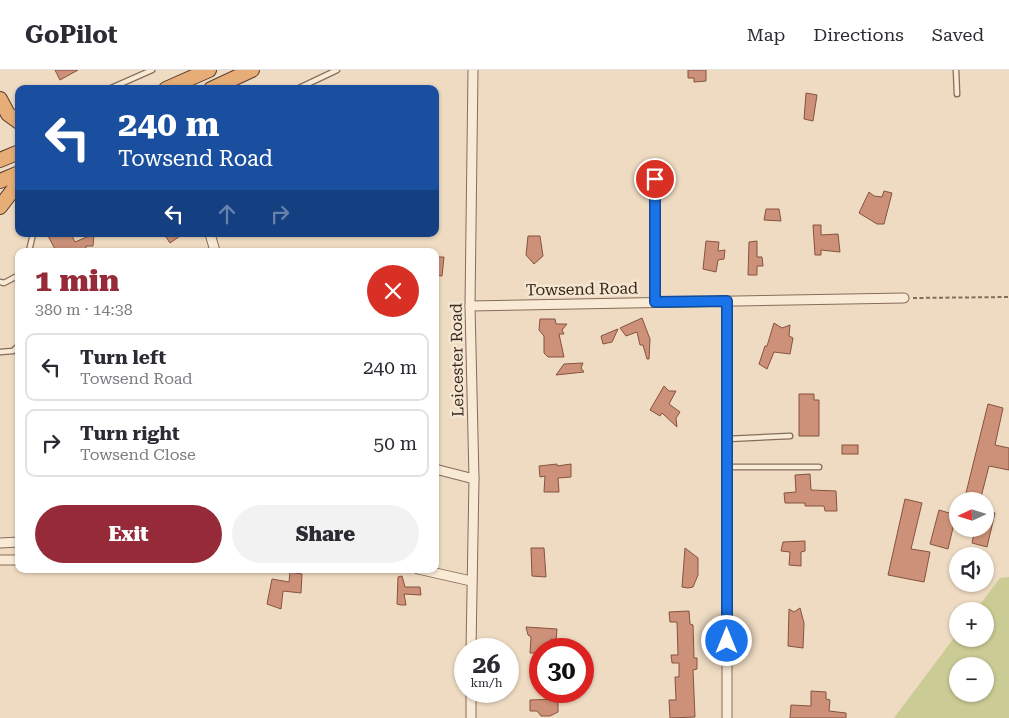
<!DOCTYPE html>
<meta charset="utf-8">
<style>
body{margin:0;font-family:"Roboto Serif",serif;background:#f2f2f3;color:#2b2b33;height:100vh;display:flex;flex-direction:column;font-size:19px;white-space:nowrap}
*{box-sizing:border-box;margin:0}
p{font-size:16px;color:#7c7c81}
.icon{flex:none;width:28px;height:28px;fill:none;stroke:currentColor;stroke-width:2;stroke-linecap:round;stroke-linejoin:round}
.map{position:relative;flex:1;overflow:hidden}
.details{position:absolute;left:15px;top:178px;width:424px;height:325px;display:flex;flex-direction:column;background:#fff;border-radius:10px;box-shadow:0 1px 4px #0004}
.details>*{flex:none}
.top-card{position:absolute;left:15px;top:15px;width:424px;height:152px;border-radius:10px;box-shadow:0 1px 4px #0004;background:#1a4fa0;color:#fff;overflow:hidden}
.needle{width:32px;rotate:266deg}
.tools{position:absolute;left:949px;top:422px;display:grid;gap:10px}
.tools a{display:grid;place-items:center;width:45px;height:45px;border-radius:50%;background:#fff;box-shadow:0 1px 4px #0004;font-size:25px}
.speed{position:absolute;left:454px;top:568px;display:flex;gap:10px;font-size:25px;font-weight:700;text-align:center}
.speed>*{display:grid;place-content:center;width:65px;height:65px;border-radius:50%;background:#fff;box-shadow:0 1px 4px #0004;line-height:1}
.speed small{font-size:12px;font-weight:400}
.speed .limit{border:8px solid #d22;background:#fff;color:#111}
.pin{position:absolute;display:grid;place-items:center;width:42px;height:42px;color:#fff;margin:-21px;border:2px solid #fff;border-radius:50%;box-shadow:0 1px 5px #0007}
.me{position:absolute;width:55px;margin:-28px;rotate:0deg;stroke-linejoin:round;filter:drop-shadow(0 0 4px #0008)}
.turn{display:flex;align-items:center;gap:18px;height:105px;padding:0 20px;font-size:22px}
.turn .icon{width:65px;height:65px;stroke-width:2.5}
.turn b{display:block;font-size:35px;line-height:42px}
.lanes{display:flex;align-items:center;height:48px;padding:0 20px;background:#0003;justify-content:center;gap:25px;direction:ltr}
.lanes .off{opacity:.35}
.round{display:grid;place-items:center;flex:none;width:52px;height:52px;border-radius:26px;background:#f2f2f3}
.summary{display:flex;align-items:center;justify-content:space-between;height:85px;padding:0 20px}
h1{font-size:30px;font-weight:800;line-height:38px;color:#962a38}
.primary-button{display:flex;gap:10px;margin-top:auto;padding:10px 20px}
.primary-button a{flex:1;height:58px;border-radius:30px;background:#962a38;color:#fff;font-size:20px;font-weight:800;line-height:58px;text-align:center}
.primary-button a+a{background:#f2f2f3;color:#2b2b33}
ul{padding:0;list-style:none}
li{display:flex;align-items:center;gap:15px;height:68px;margin:0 10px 8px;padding:0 10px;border:2px solid #e1e1e2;border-radius:10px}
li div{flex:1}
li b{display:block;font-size:19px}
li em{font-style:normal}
header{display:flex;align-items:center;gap:30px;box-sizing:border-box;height:70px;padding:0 25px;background:#fff;border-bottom:1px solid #e1e1e2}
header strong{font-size:24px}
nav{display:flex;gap:28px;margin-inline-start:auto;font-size:18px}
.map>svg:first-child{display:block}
.green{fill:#cbcb96;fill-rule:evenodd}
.building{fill:#cc9178;stroke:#86533f}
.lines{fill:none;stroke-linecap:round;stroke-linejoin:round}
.service-casing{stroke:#876c59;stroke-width:7}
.minor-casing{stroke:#876c59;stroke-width:11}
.trunk-casing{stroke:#553b2e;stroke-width:16}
.path{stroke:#876c59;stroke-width:2;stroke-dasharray:4 2.5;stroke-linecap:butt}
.service{stroke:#f8ead5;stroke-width:4.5}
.minor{stroke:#f8ead5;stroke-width:9}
.trunk{stroke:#e7ad76;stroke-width:14}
.route-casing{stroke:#114b97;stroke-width:12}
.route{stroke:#1a73e8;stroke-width:9}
.labels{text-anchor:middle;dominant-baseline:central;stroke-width:5;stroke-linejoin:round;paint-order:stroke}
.street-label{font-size:16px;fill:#37271d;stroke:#f5e6d2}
</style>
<header>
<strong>GoPilot</strong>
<nav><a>Map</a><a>Directions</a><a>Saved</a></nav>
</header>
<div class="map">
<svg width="1009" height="648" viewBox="0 0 1009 648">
<rect width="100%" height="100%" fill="#eedbc2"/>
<path class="green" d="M1009,507v141h-115l63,-84 1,5h27v-28h-10l25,-33zM985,596v28h-27v-28z"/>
<g class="building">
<path d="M55,0h23l-18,10z"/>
<path d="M688,0h18v11l-12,1v-4h-6z"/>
<path d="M806,23l11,2 -4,26 -9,-2z"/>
<path d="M884,121l8,2 -8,31h-7l-18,-11 10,-21 5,4 8,1z"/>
<path d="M766,139h13l2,12 -17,-1z"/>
<path d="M813,155h8v10l17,-1 2,18 -19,-2v5h-6z"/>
<path d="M47,164h24l4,8 19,-8 -1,12h-7v5h-30z"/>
<path d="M164,164h19l-13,9z"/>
<path d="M528,166h12l3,20 -9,8 -8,-9z"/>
<path d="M706,171l13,1 -1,9 7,-1 -1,9 -6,1 -2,12 -13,-3z"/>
<path d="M757,171v16h5l1,9h-6v9h-9l1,-33z"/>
<path d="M435,187h9l-2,19 -7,-1z"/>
<path d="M642,248l8,21 -1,20h-2l-4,-14h-3l-3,-13 -11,4 -6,-8z"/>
<path d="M540,249h15l1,5h11l-5,6 2,4h-5l5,23h-16l-4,-4v-17l-5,-6z"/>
<path d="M774,253l8,5 8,-3 -1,11 4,2 -3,16 -16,-2 -7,17 -8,-5 6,-18h2z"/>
<path d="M618,259l-6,13 -9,2 -2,-8z"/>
<path d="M583,293l-2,5 3,4 -28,3 8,-11z"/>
<path d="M664,316l5,5h7l-7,13 11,8 -4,6 1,9 -15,-14 -2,3 -10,-6z"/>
<path d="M799,324h15v6h5v36h-20z"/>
<path d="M988,334l15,4 -8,37 14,3v22l-20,-4 -9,35h-16z"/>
<rect x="842" y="375" width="16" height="9"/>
<path d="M557,394v2l14,-2v13l-13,1 1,14h-15l1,-16 -5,1 -1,-11z"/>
<path d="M810,404l1,16 25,1 1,20h-12l-1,-5h-19v-3h-20l-1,-10 12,-1 -1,-17z"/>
<path d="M905,429l17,4 -11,46 19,3 -6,30 -36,-7z"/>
<path d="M939,440l17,5 -8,34 -18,-5z"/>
<path d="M985,440l10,3 -8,34 -15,-4 3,-14h10z"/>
<path d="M805,471v10l-4,1v14l-12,-1 1,-13 -9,-1 2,-9z"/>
<path d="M531,478h13l2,29 -14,-1z"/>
<path d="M685,478l13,10v17l-5,12 -5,1 -6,-1z"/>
<path d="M290,502l12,2 -1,19 -18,-2 -2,18 -14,-5 5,-25 17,3z"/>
<path d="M402,506l3,11h15l1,8 -17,-1 2,11h-5l-4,-1 1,-27z"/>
<path d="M800,538l4,15 -1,25 -15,-2 1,-37 5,3z"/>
<path d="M689,541l1,13 3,1 1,33h3v11l-4,1 2,47 -25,1 -1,-18h7l-1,-23h4v-14h-7l-1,-8h7l-1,-33h-7l-1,-10z"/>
<path d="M526,557l31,2 -1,11 -5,-1 -1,10h-10v4h-10l1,-16 -3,-2z"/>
<path d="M811,621l15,1v7l4,1 -1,11 17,2v5h-56l1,-13 20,1z"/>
<path d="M558,629v13l-8,4h-9l-4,-5h-7v-11z"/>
</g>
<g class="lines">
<g class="service-casing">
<g id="service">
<path d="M956,0l1,24"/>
<path d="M109,19l43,-19"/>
<path d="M297,19l40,-19"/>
<path d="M29,181l4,-17"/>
<path d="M0,212l4,1 15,-8"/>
<path d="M0,282l13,-1 6,-6"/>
<path d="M727,369l63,-3"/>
<path d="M727,397h92"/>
</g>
</g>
<g class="minor-casing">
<g id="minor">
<path d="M210,164l5,17"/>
<path d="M727,231v417"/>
<path d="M655,232v-123"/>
<path d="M470,236l434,-8"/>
<path d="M435,399l39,10"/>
<path d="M0,473l19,-1"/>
<path d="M0,490h19"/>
<path d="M418,499l53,12"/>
<path d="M471,579l3,-170 -4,-173 3,-236"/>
<path d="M471,648v-27"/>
</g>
</g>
<g class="trunk-casing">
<g id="trunk">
<path d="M166,19l43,-19"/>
<path d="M211,19l41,-19"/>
<path d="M0,29l8,15 11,8"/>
<path d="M0,90l19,-8"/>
<path d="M0,111l19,-8"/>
<path d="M0,137l19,-25"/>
</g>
</g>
<path class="path" d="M913,228l96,-1"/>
<use href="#service" class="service"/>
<use href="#minor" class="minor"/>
<use href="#trunk" class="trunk"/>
</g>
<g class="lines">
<g class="route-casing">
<path id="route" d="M655,109v123l72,-1v340"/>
</g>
<use href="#route" class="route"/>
</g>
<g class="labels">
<g class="street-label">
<text transform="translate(582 219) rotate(-1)">Towsend Road</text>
<text transform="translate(457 290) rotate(-91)">Leicester Road</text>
</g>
</g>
</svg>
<div class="tools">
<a><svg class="needle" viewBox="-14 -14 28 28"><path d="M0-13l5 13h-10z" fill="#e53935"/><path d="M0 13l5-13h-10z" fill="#7c7c81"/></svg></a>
<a><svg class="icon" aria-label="sound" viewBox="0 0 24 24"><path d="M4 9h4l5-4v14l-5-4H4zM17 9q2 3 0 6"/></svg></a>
<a>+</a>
<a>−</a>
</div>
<div class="speed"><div>26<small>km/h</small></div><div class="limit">30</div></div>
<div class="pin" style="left:655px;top:109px;background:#d93025"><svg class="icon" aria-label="arrive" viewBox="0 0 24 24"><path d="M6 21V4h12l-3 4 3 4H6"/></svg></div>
<svg class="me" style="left:727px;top:571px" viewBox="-20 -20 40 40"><circle r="17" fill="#1a73e8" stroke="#fff" stroke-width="3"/><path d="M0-11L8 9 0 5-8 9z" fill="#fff"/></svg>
<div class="top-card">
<div class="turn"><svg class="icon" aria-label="left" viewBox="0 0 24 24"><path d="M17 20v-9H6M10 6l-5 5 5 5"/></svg><div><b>240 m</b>Towsend Road</div></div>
<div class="lanes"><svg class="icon" aria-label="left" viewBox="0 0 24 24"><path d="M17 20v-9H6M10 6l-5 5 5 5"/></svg><svg class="icon off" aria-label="ahead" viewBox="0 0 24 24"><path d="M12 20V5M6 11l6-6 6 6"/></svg><svg class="icon off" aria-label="right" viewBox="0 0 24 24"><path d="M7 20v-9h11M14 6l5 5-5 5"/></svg></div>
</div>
<section class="details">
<div class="summary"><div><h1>1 min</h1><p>380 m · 14:38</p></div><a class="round" style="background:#d93025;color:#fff"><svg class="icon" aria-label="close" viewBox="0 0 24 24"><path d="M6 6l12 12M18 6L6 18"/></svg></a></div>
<ul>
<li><svg class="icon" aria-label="left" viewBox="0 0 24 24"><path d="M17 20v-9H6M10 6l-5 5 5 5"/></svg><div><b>Turn left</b><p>Towsend Road</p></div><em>240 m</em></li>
<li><svg class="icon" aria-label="right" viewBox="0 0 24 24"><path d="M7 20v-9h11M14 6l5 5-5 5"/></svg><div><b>Turn right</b><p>Towsend Close</p></div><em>50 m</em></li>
</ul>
<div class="primary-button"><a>Exit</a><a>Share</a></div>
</section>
</div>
